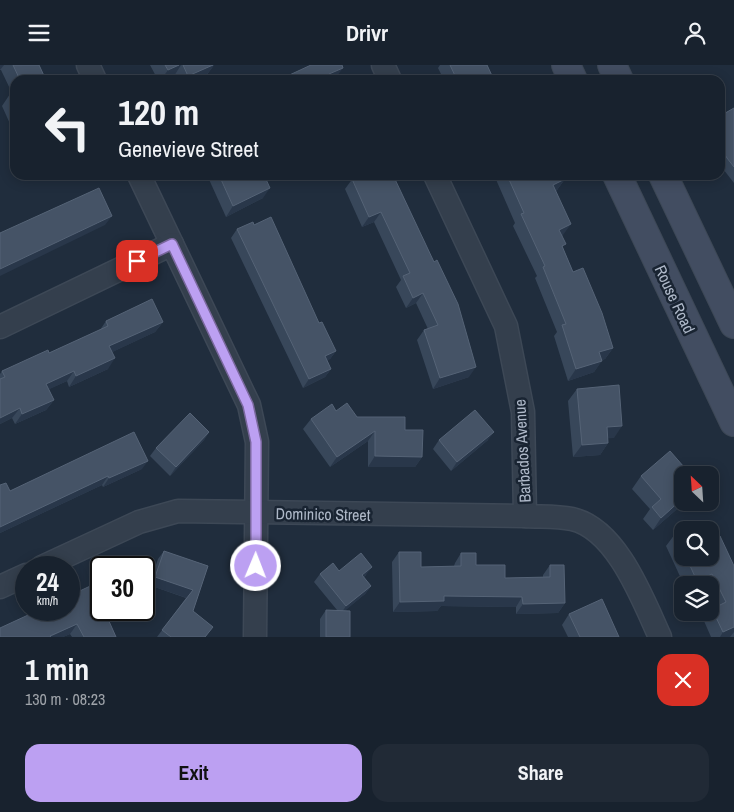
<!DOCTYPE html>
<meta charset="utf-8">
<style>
body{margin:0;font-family:"Archivo Narrow",sans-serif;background:#212a36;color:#f1f3f6;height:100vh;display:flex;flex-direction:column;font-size:19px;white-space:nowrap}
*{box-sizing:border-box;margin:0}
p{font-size:16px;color:#9fa4aa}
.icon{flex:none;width:28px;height:28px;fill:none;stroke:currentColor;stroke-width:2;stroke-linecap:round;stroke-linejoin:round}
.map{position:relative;height:572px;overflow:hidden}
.sheet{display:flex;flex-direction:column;background:#18222e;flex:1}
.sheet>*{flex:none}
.top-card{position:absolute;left:10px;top:10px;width:715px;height:105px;border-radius:15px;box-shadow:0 2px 12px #0003,0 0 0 1px #363f4a;background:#18222e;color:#f1f3f6;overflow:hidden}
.needle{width:32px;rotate:335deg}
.tools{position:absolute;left:674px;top:401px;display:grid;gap:10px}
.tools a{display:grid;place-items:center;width:45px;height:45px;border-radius:10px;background:#18222e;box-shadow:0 2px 12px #0003,0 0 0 1px #363f4a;font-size:25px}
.speed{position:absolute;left:15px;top:491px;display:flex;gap:10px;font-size:25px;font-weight:700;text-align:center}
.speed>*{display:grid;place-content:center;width:65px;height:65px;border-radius:50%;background:#18222e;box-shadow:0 2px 12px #0003,0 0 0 1px #363f4a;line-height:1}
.speed small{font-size:12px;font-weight:400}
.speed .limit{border:2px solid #111;border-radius:8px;background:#fff;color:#111}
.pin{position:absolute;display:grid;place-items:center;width:42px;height:42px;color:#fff;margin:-21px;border-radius:10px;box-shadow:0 2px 8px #0006}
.me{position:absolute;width:55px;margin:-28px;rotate:1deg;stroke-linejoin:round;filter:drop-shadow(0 0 4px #0008)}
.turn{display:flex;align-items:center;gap:18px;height:105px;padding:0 25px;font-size:22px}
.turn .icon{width:65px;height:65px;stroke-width:2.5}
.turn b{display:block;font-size:35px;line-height:42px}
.round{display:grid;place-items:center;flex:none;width:52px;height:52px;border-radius:15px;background:#212a36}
.headline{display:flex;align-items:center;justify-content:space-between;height:85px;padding:0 25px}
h1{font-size:30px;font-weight:700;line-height:38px}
.action{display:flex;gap:10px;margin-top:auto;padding:10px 25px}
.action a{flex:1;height:58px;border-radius:15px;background:#bca0f2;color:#111;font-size:20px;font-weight:700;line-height:58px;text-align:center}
.action a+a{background:#212a36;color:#f1f3f6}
header{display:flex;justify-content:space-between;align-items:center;height:65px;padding:0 25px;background:#18222e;font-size:22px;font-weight:700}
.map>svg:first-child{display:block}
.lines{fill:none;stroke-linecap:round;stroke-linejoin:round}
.street-casing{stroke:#3d4856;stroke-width:25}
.secondary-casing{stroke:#3d4856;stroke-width:30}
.street{stroke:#343f4d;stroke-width:22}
.secondary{stroke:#424d61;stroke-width:28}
.wall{fill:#38475a}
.shaded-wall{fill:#29374a}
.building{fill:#455366;stroke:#556376}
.route-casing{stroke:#7a689d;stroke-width:12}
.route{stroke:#bca0f2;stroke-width:9}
.labels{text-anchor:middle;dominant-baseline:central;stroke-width:5;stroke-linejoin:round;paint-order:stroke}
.street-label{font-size:16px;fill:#afb9c9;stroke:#192432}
</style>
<header><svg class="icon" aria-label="menu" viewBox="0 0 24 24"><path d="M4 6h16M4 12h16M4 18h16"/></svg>Drivr<svg class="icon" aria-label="person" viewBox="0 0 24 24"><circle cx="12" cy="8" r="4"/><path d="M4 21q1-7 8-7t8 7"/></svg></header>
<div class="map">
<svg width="734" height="572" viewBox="0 0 734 572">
<rect width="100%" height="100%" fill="#202d3d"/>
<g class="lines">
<g class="street-casing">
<g id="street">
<path d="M88,0l7,15"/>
<path d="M383,0l7,15"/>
<path d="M139,110l110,230 8,37 -2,195"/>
<path d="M435,110l71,151 17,86 2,104"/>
<path d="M0,262l172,-83"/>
<path d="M42,502l97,-45 39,-11 347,5c15,1 32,0 47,3 45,10 71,81 88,118"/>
<path d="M0,522l26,-12"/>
</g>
</g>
<g class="secondary-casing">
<g id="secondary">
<path d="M566,0l7,15"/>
<path d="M612,0l7,15"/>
<path d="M617,110l117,247"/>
<path d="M663,110l71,149"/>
</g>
</g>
<use href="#street" class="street"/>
<use href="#secondary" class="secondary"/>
</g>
<g class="wall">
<path d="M0,0h39l7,15h-31v55l-13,-29 8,-12 2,-1 -11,-23h-1z"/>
<path d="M150,0h64l-8,11 -8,4h-22l-2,-4 -9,4h-7z"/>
<path d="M440,0h47l7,15h-50l-6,-12z"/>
<path d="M734,43v75l-14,-18v-49z"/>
<path d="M207,110h57l-1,23 -37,19z"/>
<path d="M351,110h42l76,202 -36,12 -16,-49 7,-10 4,-1 -12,-26 -10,5 -10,-21 5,-7 -27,-58 -12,5 -17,-38 8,-11z"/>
<path d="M494,110h69l2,4 -8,11 -1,1 7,44 -1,1 1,12 10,24 40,76 -8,11 -3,1 -8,12 -26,9 -14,-45 3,-4 -22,-54 2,-2 -24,-50 2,-3z"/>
<path d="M254,160l65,98 17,28 -6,8 -3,1 4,9 -6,8 -22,11 -72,-150 6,-9z"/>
<path d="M106,256l57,1 -8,10 -43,20 -4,17 -39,18 -2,-6 -18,8 5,11 -8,10 -31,14 -3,-6 -12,6v-50l2,-3 47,-18 51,-23z"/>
<path d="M577,324l37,49h-6v5l-8,12 -27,2 -5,-56z"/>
<path d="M336,346l69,19 17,27 -7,10h-47v-26l-38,26 -27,-38 8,-10z"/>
<path d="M209,367l-5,8 -34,36 -20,-20 6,-8z"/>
<path d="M439,375h49l-37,31 -18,-22z"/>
<path d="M142,404l-39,18 -1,-2 -102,48v-48l10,6z"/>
<path d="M641,411l41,27h2l-31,27 -10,-11 7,-10 -18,-20z"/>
<path d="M682,465v27h28l24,9v71h-23l-7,-16 8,-12 2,-1 -4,-9v-14h-26l-18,-39 9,-12z"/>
<path d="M164,486l44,15 -15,45 20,16 -8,10h-48l29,-39 -37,-13 9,-26z"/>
<path d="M399,487l22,15 33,-1 1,-3 6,-10 15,12 29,13 38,-1v-2l7,-10 15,38 -7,10 -42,1v-7l-75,-1 -4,5 -44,1 -1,-50z"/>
<path d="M339,506l27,4 -2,2 7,9 -6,8 -20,16 5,27h-30v-18l6,-9h11l-23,-28 6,-8z"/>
<path d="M101,545h16l-1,1 -9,5 9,21h-44l-2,-3 -7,3h-63z"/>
<path d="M569,549l50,23h-51l-6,-12z"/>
</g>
<g class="shaded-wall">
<path d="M0,0h4l-4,5z"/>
<path d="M179,0h2l-7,11 -9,4h-4l7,-10z"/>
<path d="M213,0h1l-8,11 -8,4h-12l2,-4z"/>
<path d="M343,3l-9,12h-9l4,-6z"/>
<path d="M565,114l-8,11 -12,6 8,-11z"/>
<path d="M270,123l-7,10 -37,19 7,-11z"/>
<path d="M381,147l-7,10 -12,5 7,-10z"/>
<path d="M112,151l-7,9 -105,51v-7z"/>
<path d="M571,159l-8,11 -12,6 8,-11z"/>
<path d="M423,228l-7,10 -10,5 7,-10z"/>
<path d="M163,257l-8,10 -53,25 7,-11z"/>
<path d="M613,283l-8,11 -14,4 8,-11z"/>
<path d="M336,286l-6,8 -11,5 6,-8z"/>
<path d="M115,293l-7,11 -39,18 7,-11z"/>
<path d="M602,296l-8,11 -26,9 8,-12z"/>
<path d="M476,302l-7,10 -36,12 7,-11z"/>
<path d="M331,304l-6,8 -22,11 6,-9z"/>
<path d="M74,306l-7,10 -28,13 7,-10z"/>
<path d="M54,335l-8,10 -31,14 7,-10z"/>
<path d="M20,343l-8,10 -12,6v-6z"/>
<path d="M622,361l-8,12 -16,1 9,-12z"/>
<path d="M375,366l-7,10 -38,26 7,-10z"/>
<path d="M209,367l-5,8 -34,36 6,-9z"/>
<path d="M494,367l-6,8 -37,31 6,-9z"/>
<path d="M608,378l-8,12 -27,2 9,-12z"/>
<path d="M375,391l47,1 -7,10h-47z"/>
<path d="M148,396l-6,8 -39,18 6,-9z"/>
<path d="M108,411l-6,9 -102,48v-6z"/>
<path d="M682,434v4h2l-31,27 8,-12z"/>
<path d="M372,502l-6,8 -10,9 6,-9z"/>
<path d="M712,509l-7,11h-11l3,-4z"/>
<path d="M155,512l38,13 -6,8 -38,-13z"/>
<path d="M371,521l-6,8 -25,21 6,-9z"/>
<path d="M444,531l78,1 -6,10 -75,-1 -4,5 -44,1 7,-10z"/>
<path d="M565,538l-7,10 -42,1 7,-10z"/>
<path d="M105,545h12l-1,1 -19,9z"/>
<path d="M77,559l-7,10 -7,3h-13z"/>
<path d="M734,562v5l-4,5h-10l3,-5z"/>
</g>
<g class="building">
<path d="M13,0h26l7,15h-26z"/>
<path d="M165,0h14l-11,5z"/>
<path d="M183,0h30l-25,11z"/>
<path d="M311,0h31l1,3 -14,6 3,6h-49v-2z"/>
<path d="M450,0h37l7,15h-37z"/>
<path d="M15,27v13l-5,-11z"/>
<path d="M734,43v59l-7,-9 -7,-12v-30z"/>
<path d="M219,110h45l6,13 -37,18z"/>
<path d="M360,110h33l41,87 3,-2 21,44 18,63 -36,11 -16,-48 14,-5 -15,-32 -10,5 -10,-22 7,-3 -29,-61 -12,5 -17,-38z"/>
<path d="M507,110h56l2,4 -12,6 18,39 -12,6 7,14 -4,2 11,26 10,-4 19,45 11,35 -14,4 3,9 -26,8 -14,-44 4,-1 -23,-57 2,-1 -24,-52 3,-1z"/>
<path d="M99,123l13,28 -112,53v-36z"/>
<path d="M271,152l48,106 3,-1 14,29 -11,5 6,13 -22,10 -72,-150 16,-7 1,3z"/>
<path d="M152,234l11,23 -54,24 6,12 -39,18 -2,-5 -28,13 8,16 -32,14 -2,-6 -20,10v-39l5,-2 -3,-6 46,-21 1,3 59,-27 -2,-5z"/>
<path d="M619,320l3,41 -15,1 1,16 -26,2 -5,-56z"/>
<path d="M347,338l10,14h48v13h18l-1,27 -47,-1v-25l-38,26 -26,-38 21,-15 4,7z"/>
<path d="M475,345l19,22 -37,30 -18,-22z"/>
<path d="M190,348l19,19 -33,35 -20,-19z"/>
<path d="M134,367l14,29 -39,17 -1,-2 -108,51v-42l6,-2 4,8z"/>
<path d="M670,386l21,24h-9v24l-21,19 -9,-11 9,-8 -20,-23z"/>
<path d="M699,457l4,8h-20z"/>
<path d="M682,465v21l-7,-17z"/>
<path d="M720,471l14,30v61l-11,5 -11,-23 14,-7 -14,-28 -15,7 -11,-24h24v-17z"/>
<path d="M164,486l44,15 -15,45 20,16 -8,10h-34l-9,-7 31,-40 -38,-13z"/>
<path d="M399,487h22v15l40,-1v-13h15v12h29v13l45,-1v-12h14l1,38 -42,1 -1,-7 -78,-1v5l-44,1z"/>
<path d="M361,488l11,14 -10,8 9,11 -25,20 -26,-32 13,-11 6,8z"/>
<path d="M101,516v29h4h-1l12,27h-32l-7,-13 -27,12 1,1h-51v-9l39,-18h30v-14z"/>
<path d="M602,534l17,38h-39l-11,-23z"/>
<path d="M326,545l24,1v26h-24z"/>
</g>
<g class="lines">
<g class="route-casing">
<path id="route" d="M137,196l35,-17 76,161 8,37v124"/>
</g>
<use href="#route" class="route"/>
</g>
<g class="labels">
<g class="street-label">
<text transform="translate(675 234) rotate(65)">Rouse Road</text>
<text transform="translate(522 386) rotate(-93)">Barbados Avenue</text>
<text transform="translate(323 449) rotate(1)">Dominico Street</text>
</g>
</g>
</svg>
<div class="tools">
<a><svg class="needle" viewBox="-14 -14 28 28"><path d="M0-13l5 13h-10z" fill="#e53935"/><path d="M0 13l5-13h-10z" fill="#9fa4aa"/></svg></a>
<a><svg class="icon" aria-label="search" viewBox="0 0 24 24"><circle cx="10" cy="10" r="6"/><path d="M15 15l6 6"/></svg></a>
<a><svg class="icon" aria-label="layers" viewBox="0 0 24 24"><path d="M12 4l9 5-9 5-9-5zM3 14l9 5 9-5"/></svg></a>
</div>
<div class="speed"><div>24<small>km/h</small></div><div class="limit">30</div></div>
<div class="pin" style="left:137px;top:196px;background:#d93025"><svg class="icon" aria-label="arrive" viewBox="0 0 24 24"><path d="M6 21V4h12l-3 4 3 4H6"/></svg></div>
<svg class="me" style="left:256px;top:501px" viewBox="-20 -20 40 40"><circle r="17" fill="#bca0f2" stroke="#fff" stroke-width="3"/><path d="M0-11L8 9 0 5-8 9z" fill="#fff"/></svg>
<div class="top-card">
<div class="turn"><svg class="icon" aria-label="left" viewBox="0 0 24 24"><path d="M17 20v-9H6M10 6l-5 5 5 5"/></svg><div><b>120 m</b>Genevieve Street</div></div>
</div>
</div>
<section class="sheet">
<div class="headline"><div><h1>1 min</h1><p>130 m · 08:23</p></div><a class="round" style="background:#d93025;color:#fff"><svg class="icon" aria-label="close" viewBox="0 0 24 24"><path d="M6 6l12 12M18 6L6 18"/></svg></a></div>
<div class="action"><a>Exit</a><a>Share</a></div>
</section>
